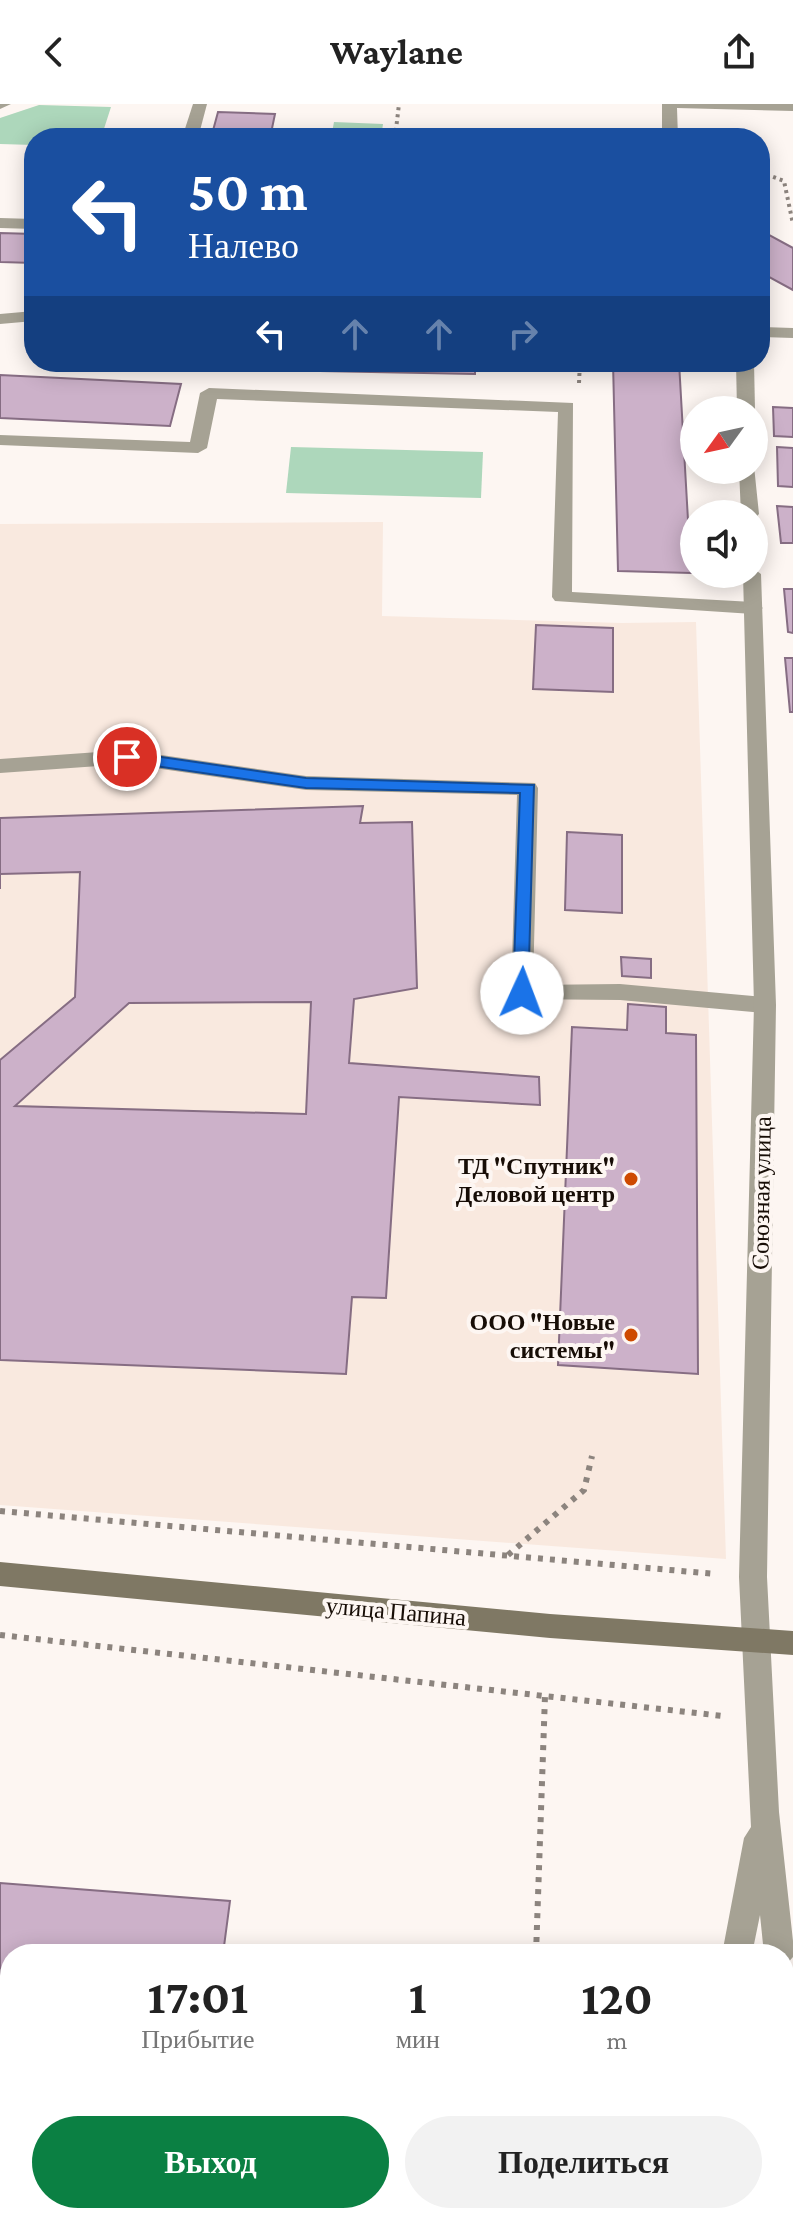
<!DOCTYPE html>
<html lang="ru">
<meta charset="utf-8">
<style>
body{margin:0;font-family:"Crimson Pro",serif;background:#f2f2f2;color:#222;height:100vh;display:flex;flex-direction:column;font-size:30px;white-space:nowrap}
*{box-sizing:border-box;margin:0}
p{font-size:26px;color:#767676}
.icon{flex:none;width:44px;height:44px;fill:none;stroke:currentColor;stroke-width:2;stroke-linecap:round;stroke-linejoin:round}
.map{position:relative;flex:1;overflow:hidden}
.panel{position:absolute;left:0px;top:1840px;width:794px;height:280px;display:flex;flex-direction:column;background:#fff;border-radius:32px 32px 0 0;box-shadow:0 4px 20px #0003}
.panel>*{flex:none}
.banner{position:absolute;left:24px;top:24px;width:746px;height:244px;border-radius:32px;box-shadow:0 4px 20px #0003;background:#1a4fa0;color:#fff;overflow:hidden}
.needle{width:52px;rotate:237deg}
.controls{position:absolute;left:680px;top:292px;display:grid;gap:16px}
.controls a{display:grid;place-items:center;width:88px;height:88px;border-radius:50%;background:#fff;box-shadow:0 4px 20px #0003;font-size:40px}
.pin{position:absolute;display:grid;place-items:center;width:68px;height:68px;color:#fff;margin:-34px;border:4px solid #fff;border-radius:50%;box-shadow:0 2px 8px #0007}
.me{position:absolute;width:88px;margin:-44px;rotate:2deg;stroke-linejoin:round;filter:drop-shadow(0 0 6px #0008)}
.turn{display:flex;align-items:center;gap:28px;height:168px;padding:0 32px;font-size:36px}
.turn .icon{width:104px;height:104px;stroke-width:2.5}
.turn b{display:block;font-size:56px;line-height:68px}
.lanes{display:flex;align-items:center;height:76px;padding:0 32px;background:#0003;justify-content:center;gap:40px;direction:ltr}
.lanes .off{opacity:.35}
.eta{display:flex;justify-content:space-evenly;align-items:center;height:136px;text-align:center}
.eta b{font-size:48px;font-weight:700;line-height:56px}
.cta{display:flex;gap:16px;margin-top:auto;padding:16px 32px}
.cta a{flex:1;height:92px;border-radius:48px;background:#0b8043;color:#fff;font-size:32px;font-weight:700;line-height:92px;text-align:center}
.cta a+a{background:#f2f2f2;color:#222}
header{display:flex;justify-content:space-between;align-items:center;height:104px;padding:0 32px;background:#fff;font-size:36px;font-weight:700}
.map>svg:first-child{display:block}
.built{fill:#f9e9df}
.green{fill:#add7bb}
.building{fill:#ccb1c9;stroke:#866d83;stroke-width:2;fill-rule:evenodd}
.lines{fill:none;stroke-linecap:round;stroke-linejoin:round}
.path-far1{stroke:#8c847e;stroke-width:4;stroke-dasharray:3 4;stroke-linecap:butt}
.path{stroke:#8c847e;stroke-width:6;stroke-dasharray:5 7;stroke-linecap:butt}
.lane{fill:#a6a294;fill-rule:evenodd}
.street{fill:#a6a294;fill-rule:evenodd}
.secondary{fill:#7f7864;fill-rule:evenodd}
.route{fill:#1a73e8;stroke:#114b97;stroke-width:2}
.poi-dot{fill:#ce4a00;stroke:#fdf6f2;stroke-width:3}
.labels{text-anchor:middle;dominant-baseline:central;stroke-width:8;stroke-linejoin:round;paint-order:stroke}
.poi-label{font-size:24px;font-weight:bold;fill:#170d06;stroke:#fdf6f2;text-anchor:end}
.street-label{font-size:24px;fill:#170d06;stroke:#fdf6f2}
</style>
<header><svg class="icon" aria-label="back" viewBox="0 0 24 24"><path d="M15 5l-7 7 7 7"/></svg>Waylane<svg class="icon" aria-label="share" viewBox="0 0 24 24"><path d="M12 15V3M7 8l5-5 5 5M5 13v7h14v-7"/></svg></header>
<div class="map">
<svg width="793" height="2120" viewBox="0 0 793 2120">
<rect width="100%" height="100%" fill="#fdf6f2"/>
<path class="built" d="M383,418l-1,94 240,7 74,-1 30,937 -726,-54v-981z"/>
<g class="green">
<path d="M39,1l72,2 -10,31h-67v7l-34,-1v-26z"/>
<path d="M334,18l49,2 -2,14h-50z"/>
<path d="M291,343l192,5 -2,46 -195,-5z"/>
</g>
<g class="building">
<path d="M218,8l57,2 -5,24h-59z"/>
<path d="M760,126l33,18v42l-33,-18z"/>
<path d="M0,129l34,1v29l-34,-1z"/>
<path d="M218,258h257v12l-258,-5z"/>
<path d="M613,258h66l12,211 -73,-2z"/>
<path d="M0,271l181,9 -11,42 -170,-8z"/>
<path d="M773,303l20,1v29l-19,-1z"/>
<path d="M777,343l16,1v39l-15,-1z"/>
<path d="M777,402l16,1v36h-12z"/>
<path d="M784,485h9v44l-5,-1z"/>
<path d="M536,521l77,3v64l-80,-3z"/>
<path d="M785,554h8v54h-3z"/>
<path d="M363,702l-3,17 52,-1 5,166 -63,11 -5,64 190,14 1,28 -141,-8 -13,201 -34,-1 -6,77 -346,-14v-300l75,-63 5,-125 -80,2v15v-71zM311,898l-5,112 -291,-8 114,-103z"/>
<path d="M567,728l55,3v78l-57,-3z"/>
<path d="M621,853l30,2v19l-29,-2z"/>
<path d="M628,900l38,3v26l30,2 2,339 -140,-9 14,-338 55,3z"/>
<path d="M0,1779l230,18 -7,53h-213v251l-10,-1z"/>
<path d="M71,2110h119l-1,10h-119z"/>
</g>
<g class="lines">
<g class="path-far1">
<path d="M395,34l4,-34"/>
<path d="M760,68l24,9 9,43"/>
<path d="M579,279l1,-21"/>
</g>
<g class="path">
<path d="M0,1407l716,63"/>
<path d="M508,1451l76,-65 8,-34"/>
<path d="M0,1531l723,81"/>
<path d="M536,1850l9,-258"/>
<path d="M530,2110v9"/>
</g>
<g class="lane">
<path d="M193,0h14l-9,34h-16z"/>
<path d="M662,0h131v7l-116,-3 1,30h-16z"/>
<path d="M0,114l34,1v10l-34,-1z"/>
<path d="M209,284l364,15 -1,189 181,10 10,6 -10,6 -198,-13 -3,-4 6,-185 -341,-13 -10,49 -9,5 -198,-8v-10l190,7 10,-49z"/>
<path d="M127,646l179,26 229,7 3,5 -5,197 87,-1 145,13 11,8 -11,8 -145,-13 -106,-1 -3,-6 6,-198 -211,-5 -179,-26 -127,9v-14z"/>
</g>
<g class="street">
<path d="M0,0h11l-11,5z"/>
<path d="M34,207v10l-34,3v-10z"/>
<path d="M760,223l33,1v10l-33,-1z"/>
<path d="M736,258h18l1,48 -1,1 -17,-1z"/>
<path d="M754,362l5,48 -5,5v-5h-13l-2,-44h15z"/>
<path d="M754,465l7,5 15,431 -9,572 12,235 14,129v16l-9,10v-13h-20l-4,-39 -8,39h-30l22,-116 7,-11 -12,-250 15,-572 -11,-431h11z"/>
<path d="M784,1876l9,3v241h-21v-10h12z"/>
<rect x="710" y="2110" width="34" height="10"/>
</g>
<path class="secondary" d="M0,1458l550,52 243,17v24l-243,-17 -550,-52z"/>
</g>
<path class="route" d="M127,648l179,26 228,7 -6,212h-12l-3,-4 7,-200 -214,-5 -185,-27 -2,-4z"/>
<g class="poi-dot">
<circle cx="631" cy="1075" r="8"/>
<circle cx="631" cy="1231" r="8"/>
</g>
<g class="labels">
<g class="poi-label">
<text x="615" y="1061">ТД "Спутник"<tspan x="615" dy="28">Деловой центр</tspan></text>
<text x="615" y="1217">ООО "Новые<tspan x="615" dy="28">системы"</tspan></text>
</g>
<g class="street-label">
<text transform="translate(761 1089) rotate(-89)">Союзная улица</text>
<text transform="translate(396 1507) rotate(5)">улица Папина</text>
</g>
</g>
</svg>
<div class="controls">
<a><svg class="needle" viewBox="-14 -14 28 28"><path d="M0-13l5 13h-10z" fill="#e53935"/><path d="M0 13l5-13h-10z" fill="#767676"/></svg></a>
<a><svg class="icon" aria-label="sound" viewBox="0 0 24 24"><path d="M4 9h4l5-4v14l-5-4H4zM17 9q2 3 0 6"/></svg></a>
</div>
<div class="pin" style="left:127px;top:653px;background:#d93025"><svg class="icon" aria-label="arrive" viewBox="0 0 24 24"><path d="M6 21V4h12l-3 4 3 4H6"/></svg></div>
<svg class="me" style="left:522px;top:889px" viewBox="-20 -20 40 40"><circle r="19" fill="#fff"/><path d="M0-13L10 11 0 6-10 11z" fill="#1a73e8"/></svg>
<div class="banner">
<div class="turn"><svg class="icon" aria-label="left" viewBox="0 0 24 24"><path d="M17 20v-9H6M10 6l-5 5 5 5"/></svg><div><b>50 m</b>Налево</div></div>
<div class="lanes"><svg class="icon" aria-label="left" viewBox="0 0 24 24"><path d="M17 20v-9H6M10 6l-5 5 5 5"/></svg><svg class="icon off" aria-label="ahead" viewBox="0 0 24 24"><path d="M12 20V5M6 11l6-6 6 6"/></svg><svg class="icon off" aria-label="ahead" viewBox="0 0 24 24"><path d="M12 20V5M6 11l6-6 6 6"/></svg><svg class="icon off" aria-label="right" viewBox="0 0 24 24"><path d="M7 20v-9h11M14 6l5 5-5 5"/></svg></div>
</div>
<section class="panel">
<div class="eta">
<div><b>17:01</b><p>Прибытие</p></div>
<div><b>1</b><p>мин</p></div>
<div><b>120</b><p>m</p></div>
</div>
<div class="cta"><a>Выход</a><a>Поделиться</a></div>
</section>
</div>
